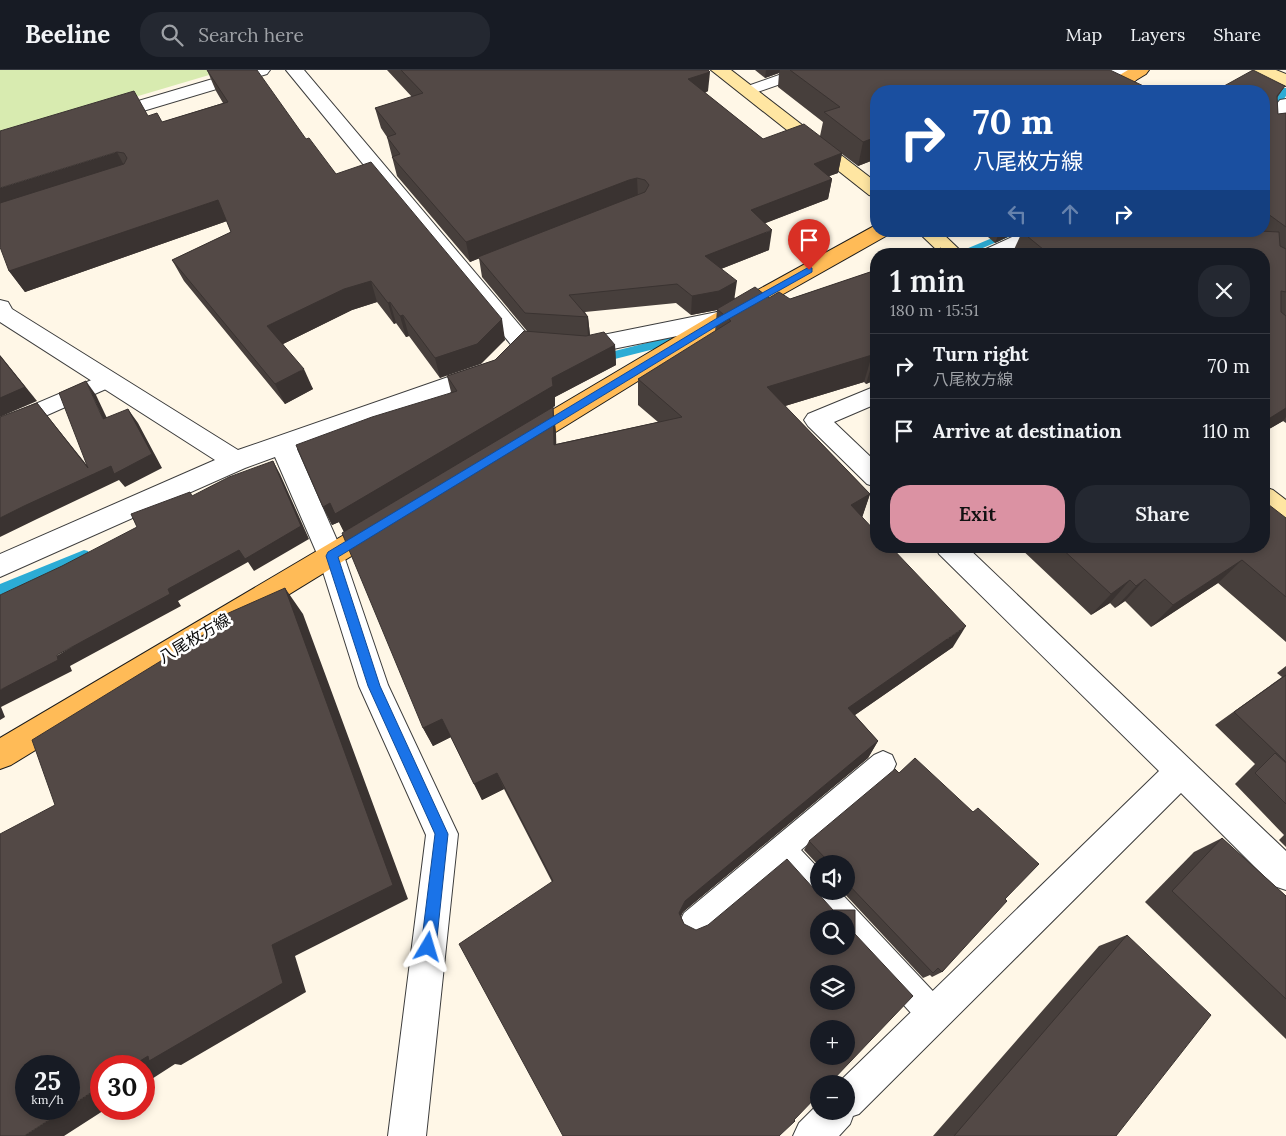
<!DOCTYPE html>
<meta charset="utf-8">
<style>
body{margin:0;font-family:Lora,"Noto Sans JP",serif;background:#242831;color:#f1f3f6;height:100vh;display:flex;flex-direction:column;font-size:19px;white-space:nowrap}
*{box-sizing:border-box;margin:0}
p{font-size:16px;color:#9ea1a6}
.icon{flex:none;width:28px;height:28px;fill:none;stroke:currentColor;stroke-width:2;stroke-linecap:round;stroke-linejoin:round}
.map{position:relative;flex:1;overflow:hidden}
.panel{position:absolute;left:870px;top:178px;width:400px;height:305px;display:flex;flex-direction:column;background:#171b24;border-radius:20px;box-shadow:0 2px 8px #0003}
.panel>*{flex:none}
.banner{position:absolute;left:870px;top:15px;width:400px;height:152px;border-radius:20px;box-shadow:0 2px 8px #0003;background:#1a4fa0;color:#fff;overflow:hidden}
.buttons{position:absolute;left:810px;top:785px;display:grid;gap:10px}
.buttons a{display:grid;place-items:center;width:45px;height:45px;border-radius:50%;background:#171b24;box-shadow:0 2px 8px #0003;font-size:25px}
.speed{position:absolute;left:15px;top:985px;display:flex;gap:10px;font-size:25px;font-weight:700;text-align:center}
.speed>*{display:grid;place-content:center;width:65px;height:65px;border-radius:50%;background:#171b24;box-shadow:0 2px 8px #0003;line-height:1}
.speed small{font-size:12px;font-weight:400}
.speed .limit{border:8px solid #d22;background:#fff;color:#111}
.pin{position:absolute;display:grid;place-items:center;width:42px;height:42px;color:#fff;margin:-51px -21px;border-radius:50% 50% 50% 0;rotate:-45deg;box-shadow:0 0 5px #0007}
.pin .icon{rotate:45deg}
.me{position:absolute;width:55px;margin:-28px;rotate:7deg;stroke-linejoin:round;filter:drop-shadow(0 0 4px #0008)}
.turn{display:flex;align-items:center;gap:18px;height:105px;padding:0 20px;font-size:22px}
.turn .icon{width:65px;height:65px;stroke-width:2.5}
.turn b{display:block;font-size:35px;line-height:42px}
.lanes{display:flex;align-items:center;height:48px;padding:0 20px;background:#0003;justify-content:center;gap:25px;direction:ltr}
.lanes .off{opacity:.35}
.round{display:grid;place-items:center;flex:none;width:52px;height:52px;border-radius:20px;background:#242831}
.headline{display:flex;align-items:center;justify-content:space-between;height:85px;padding:0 20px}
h1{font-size:30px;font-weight:600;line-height:38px}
.cta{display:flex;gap:10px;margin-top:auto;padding:10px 20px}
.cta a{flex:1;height:58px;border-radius:20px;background:#db92a3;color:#111;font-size:20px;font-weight:600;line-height:58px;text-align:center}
.cta a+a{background:#242831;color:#f1f3f6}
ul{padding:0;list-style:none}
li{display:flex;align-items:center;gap:15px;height:65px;padding:0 20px;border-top:1px solid #363941}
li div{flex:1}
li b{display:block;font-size:19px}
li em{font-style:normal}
header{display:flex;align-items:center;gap:30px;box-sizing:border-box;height:70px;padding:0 25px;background:#171b24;border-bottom:1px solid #363941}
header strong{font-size:24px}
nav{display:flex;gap:28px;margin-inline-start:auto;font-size:18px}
.search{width:350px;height:45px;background:#242831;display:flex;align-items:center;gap:12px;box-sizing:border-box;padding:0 18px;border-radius:20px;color:#9ea1a6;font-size:19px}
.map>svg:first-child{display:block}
.green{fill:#d8ebb0}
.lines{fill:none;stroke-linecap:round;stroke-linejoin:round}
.stream{fill:#2cacd5;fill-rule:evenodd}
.lane-casing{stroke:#3d3d3d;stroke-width:2}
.street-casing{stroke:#3d3d3d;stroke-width:2}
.secondary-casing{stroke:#2c2c2c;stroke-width:2}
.primary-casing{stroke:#1b1b1b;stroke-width:2}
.lane{fill:#fff;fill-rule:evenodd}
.street{fill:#fff;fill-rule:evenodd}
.secondary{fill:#ffe6a2;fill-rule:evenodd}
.primary{fill:#ffbb57;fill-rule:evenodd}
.wall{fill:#473f3c;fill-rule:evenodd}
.shaded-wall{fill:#3a3331}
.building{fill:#534946;stroke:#3a3331;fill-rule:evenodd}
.route{fill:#1a73e8;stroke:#114b97}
.labels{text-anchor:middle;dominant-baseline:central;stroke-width:5;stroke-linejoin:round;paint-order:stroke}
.street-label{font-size:16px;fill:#0a0a0a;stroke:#fff}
</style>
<header>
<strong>Beeline</strong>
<div class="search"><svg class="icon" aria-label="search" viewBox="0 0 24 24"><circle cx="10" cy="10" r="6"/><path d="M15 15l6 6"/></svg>Search here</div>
<nav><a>Map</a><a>Layers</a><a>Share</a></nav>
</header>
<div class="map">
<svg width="1286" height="1066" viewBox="0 0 1286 1066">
<rect width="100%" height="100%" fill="#fff7e7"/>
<path class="green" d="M0,0h226l-226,67z"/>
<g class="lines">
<g class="stream">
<path d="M1283,18h3v8l-19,26h-3v-7z"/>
<path d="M1009,161h13l-53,23h-15z"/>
<path d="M682,264l5,4 -1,3 -87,22 -5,-4 5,-4z"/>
<path d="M84,480l4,1 2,4 -2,4 -88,36v-11z"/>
</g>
<g class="lane-casing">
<g id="lane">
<path d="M793,0h21l-2,3 -60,21h-10l-3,-3 3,-3z"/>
<path d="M108,303l7,2 3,5 -3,5 -115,51v-17z"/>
<path d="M883,681l9,4 4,9 -4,9 -91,77 18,19v22h20l105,112 4,11 -4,11 -11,4 -11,-4 -76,-83v-23h-21l-45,-50 -76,64 -10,5 -10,-5 -5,-10 5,-10 190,-158z"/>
</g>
</g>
<g class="street-casing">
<g id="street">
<path d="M243,0h27l-3,4 -154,46 -6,1 -6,-1 -3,-4 3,-4z"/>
<path d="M286,0h18l223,264 61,4 134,-27 8,3 3,5 -3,5 -8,3 -134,27 -67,-5 -8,-2z"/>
<path d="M1106,0h22l10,7 -3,4c-10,2 -23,-3 -29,-11z"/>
<path d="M1286,29v17l-15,20 -7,1v-17l16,-20z"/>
<path d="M1025,161h28l-3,5 -39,18h-28l3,-5z"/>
<path d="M0,230l8,2 4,7 226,141 239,-83 8,-2 8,2 4,6 -4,6 -196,70 47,107 44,129 70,149 -32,302h-38l38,-301 -67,-149 -41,-130 -43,-99 -30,11 -245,109v-23l215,-94 -215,-138z"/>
<path d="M876,316v18l-42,18 42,40v25l-9,-3 -59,-58 -4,-6 4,-6z"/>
<path d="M935,476h31l320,305v39l-12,-4 -93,-93 -322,321 -6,2 -3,8 -11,12h-46l6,-13 20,-20v8h27v-27h-9l322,-313 -220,-217z"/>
</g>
</g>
<g class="secondary-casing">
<g id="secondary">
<path d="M711,0h20l145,112v15l-7,-2z"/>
<path d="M1253,0h23l10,4v12l-30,-12z"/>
<path d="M917,161h23l24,23h-23z"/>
<path d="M1264,417l9,3 13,10v24l-9,-3 -13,-10z"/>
</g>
</g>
<g class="primary-casing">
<g id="primary">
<path d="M1128,0h21l-3,4 -28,17h-21l3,-4z"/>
<path d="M876,155v6h13l-3,5 -156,88 -197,122 -9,2 -9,-2 -3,-7 3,-7 199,-118z"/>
<path d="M380,445l9,4 4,7 -4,7 -378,232 -11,4v-31l371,-219z"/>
</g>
</g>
<use href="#lane" class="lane"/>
<use href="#street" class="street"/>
<use href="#secondary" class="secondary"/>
<use href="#primary" class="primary"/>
</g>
<g class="wall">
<path d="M207,0l99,69 30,35 169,166 -65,38 -31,-42 -3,1 -10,-14 -2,1 -17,-22 -25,8 -69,34 30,45 -28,15 -101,-123 -12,-21 59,-28 -4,-11 -202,71 -16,-21 139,-155 14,6 61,-19 -7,-12z"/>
<path d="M387,0h321v21l-3,2 58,46 57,-3 3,-14 -45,-35 1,-14 -14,5 -10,-8h355l-234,21v68l-18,7 -16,-12 -4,19 -9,3 3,3 -4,20 -63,24 4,27 -48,19 14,30 34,-1 21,1 86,-29v114l-3,-3 -7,3 -2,-2 -79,24 85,88 -8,23 91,130 -98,68 23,26 -10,17 -185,154 -2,4 3,8 145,160 -277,-202 -48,-93 -22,11 -31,-63 -18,9 -10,-18 57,-277 -136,81 -5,-10 -7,3 -9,-18 128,-115 -4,-16 48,-16 32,-29 -45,-54 -3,-19 -9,4 -73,-86 -10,-39 -6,-9 -6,-20 37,-11zM676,233l15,12 26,-5 -2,22 -77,47v26l20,17 -102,22v-11l-3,-26 2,-1v-9l61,-32 -1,-20 -25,-10 -2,-18 -3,-5z"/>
<path d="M1285,16l-8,12 1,16 8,-1v310l-3,-2 -19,11v-178h-252l10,-22 1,-1h241v-140z"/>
<path d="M981,161h39l-25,12z"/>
<path d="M1286,448v124l-68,-59 -67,44 -26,-26 -10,7 -5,-5 -19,12 -73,-69h246z"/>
<path d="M1286,596v181l-7,-7 5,-5 -49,-51 20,-20 -40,-39 67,-48 -5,-4z"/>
<path d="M1222,768l64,58v143l-141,-137 49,-50z"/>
<path d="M809,771l196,58 -63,73 -10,5 -2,-2 -7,3 -81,-87h4v-27h-27v2l-15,-16z"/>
<path d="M1127,865l-11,201h-183l166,-190z"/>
</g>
<g class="shaded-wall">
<path d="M766,0h14l-1,3 -14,5z"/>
<path d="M710,2l-2,19 -21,8 1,-20z"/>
<path d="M876,67v22l-18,7 5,-24z"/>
<path d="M117,82l11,21 -128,41v-26z"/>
<path d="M842,83l-4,20 -28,10 4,-19z"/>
<path d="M637,108l1,20 -9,2 -159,62 -4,-20 163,-62z"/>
<path d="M832,109l-4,20 -80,31 3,-20z"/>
<path d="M218,130l9,21 -202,71 -16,-21z"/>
<path d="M772,160l-3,20 -66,26 2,-20z"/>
<path d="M1000,161h20l-25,12z"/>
<path d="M371,211l6,21 -25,8 -75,37 -10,-21 77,-37z"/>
<path d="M737,211l-3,20 -17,9v-1v1l-26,5 1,-19z"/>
<path d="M390,232l6,21 -2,1 -6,-21z"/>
<path d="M403,245l6,21 -3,1 -6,-21z"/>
<path d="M587,247h1l2,19h-2z"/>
<path d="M502,249l3,21 -24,24 -41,14 -5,-20z"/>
<path d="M615,275l1,20 -61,32v9l-2,1 3,26 1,37 -3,-25 -1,-37 -209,124 -5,-10 -7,3 -9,-18 229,-129z"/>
<path d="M0,285l37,46 -37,16z"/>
<path d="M872,285l-8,27 -102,31 5,-26z"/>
<path d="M876,286v14l-3,11 -7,3 8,-27z"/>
<path d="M304,299l9,20 -28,15 -10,-20z"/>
<path d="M86,311l10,14 18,38 -11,-14z"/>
<path d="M37,333l57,71 34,-65 10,14 24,45 -37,19 -6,-7 -82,39 -37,18v-19z"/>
<path d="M1286,338v9l-3,4 -19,11v-7l6,-7z"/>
<path d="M273,391l7,13 29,65 -55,32 -6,-9 -70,39 3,5 -111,60 2,5 -71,36 4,10 -5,3v-30l168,-101z"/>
<path d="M870,424l-8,24 -11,-13z"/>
<path d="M1242,490l-24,23 -67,44 22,-22z"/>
<path d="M1145,509l-20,22 -10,7 21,-22z"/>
<path d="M1130,510l-20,23 -19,12 20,-21z"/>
<path d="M285,518l18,26 105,285 -113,57 11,36 -125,73 -6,-1 -31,20v-18h-12l140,-121z"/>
<path d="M966,556l-13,21 -114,79 9,-18z"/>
<path d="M442,649l9,18 -18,9 -10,-18z"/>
<path d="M878,671l-10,17 -185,154 -6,12 2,-11 6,-12z"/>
<path d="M497,703l7,16 -22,11 -8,-16z"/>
<path d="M101,1016v23h5l-42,27h-40l42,-27h3v-2z"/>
</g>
<g class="building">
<path d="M207,0h50l49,69 3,-1 27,36 35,-12 131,157 -25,25 -42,14 -32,-43 -3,1 -10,-14 -2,1 -17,-22 -27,8 -77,37 37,43 -29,15 -103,-124 59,-28 -13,-32 -209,71 -9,-24v-44l124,-39 3,-6 -3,-5 -7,-1 -117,36v-57l134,-40 14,25 9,-3 5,9 66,-20z"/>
<path d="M401,0h307l2,2 -22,7 75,60 41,-15 38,29 -28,11 18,15 -81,31 21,20 -67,26 32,25 -18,10 -27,5 -15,-12 -108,11 19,22 -63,-4 -47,-56 167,-65 4,-7 -4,-5 -8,-2 -8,2 -163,62 -74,-85 8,-3 -13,-17 9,-3 -21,-26 48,-15z"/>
<path d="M790,0h320l44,21h-278v46l-13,5 -39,-30 16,-5z"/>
<path d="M1253,0l32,16 -8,10 1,18 8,-1v114l-22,-16v-120h-49z"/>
<path d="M1023,161h236l20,1 1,14 6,3v43l-5,-1v21l5,4v92l-16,10 -6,-5v-159h-215l-27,-22z"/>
<path d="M941,178l6,6h-24z"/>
<path d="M876,200v86l-2,1 -2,-2 -105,32 103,107 -19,11 25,27v14h14l76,80 -118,82 30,33 -193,160 -6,12 5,11 12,6 12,-5 79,-66 46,51h22v24l58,62 -84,88h-10v10l-25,26 1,1 -16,15h-216l-104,-192 94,-63 -56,-108 -23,11 -32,-65 -19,9 -81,-195 211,-126 1,38 128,-28 -44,-38 93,-58 -14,-12 38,-22 14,11 10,-6 11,7zM819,849h27v27h-27zM819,904h27v27h-27zM819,959h27v27h-27z"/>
<path d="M524,261l62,5 18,-4 11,13 -63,33 1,8 -218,128 -5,-11 -7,4 -27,-62 76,-28 85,-26 -10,-15 48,-16z"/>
<path d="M0,286l25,31 -25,11z"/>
<path d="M86,311l17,38 25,-10 24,45 -38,20 -3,-8 -87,40 -24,12v-101l37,-14 51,65 -29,-75z"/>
<path d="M273,391l28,65 -56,33 -6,-9 -71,39 2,5 -113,61 1,5 -58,30v-95l62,-29 75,-39 -6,-13 59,-22 2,4 37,-19z"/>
<path d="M1264,431l22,17v79l-44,-37 -69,45 -28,-26 -9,7 -6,-6 -19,14 -52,-48h205z"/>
<path d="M285,518l108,297 -121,60 11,38 -134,78 -1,-5 -16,10h-31v20l-32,21v-41h-43v43h40l-42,27h-24v-302l55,-29 -23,-65 194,-119 -2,-6z"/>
<path d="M1286,605v87l-52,-50z"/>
<path d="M1275,683l11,10v41l-31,-31z"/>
<path d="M915,688l58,54 5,-4 61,56 -34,35 2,2 -65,71 -4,-4 -5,5 -87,-91v-18h-20v-5l-17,-18 86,-72 4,4z"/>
<path d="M1222,768l64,58v103l-114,-108z"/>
<path d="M1127,865l84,80 -95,121h-162z"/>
</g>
<path class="route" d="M809,197l3,1v4l-87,49 -387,236 42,129 68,148 -12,113 -3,5 -5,2 -4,-2 -3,-5 14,-113 -67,-148 -42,-130 2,-4 391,-235z"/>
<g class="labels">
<g class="street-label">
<text transform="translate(194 568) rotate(-31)">八尾枚方線</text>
</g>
</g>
</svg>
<div class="buttons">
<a><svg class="icon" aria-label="sound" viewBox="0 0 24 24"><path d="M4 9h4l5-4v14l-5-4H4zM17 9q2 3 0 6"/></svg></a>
<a><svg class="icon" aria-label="search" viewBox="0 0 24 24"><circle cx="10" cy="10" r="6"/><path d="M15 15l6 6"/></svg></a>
<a><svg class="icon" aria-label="layers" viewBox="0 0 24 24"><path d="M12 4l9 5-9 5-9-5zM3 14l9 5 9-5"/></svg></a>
<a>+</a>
<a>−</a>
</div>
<div class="speed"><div>25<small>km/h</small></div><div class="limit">30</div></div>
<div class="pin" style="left:809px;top:200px;background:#d93025"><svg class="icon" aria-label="arrive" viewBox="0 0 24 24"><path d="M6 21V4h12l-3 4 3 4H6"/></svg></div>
<svg class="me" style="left:428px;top:877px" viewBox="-20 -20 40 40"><path d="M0-17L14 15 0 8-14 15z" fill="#1a73e8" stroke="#fff" stroke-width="4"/></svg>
<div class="banner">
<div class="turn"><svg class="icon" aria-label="right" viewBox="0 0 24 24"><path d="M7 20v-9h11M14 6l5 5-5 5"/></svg><div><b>70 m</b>八尾枚方線</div></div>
<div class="lanes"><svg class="icon off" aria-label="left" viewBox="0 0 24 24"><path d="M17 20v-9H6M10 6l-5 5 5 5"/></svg><svg class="icon off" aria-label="ahead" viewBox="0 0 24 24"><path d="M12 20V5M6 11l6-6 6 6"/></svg><svg class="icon" aria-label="right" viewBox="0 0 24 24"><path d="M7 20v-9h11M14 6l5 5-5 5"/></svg></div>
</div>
<section class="panel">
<div class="headline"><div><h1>1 min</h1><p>180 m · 15:51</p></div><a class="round"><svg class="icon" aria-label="close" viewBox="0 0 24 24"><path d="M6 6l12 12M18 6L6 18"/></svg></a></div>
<ul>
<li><svg class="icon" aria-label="right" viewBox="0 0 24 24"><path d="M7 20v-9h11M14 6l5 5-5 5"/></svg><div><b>Turn right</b><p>八尾枚方線</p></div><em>70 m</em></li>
<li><svg class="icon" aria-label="arrive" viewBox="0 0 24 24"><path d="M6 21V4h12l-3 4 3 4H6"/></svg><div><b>Arrive at destination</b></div><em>110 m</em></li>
</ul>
<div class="cta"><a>Exit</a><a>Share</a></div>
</section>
</div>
